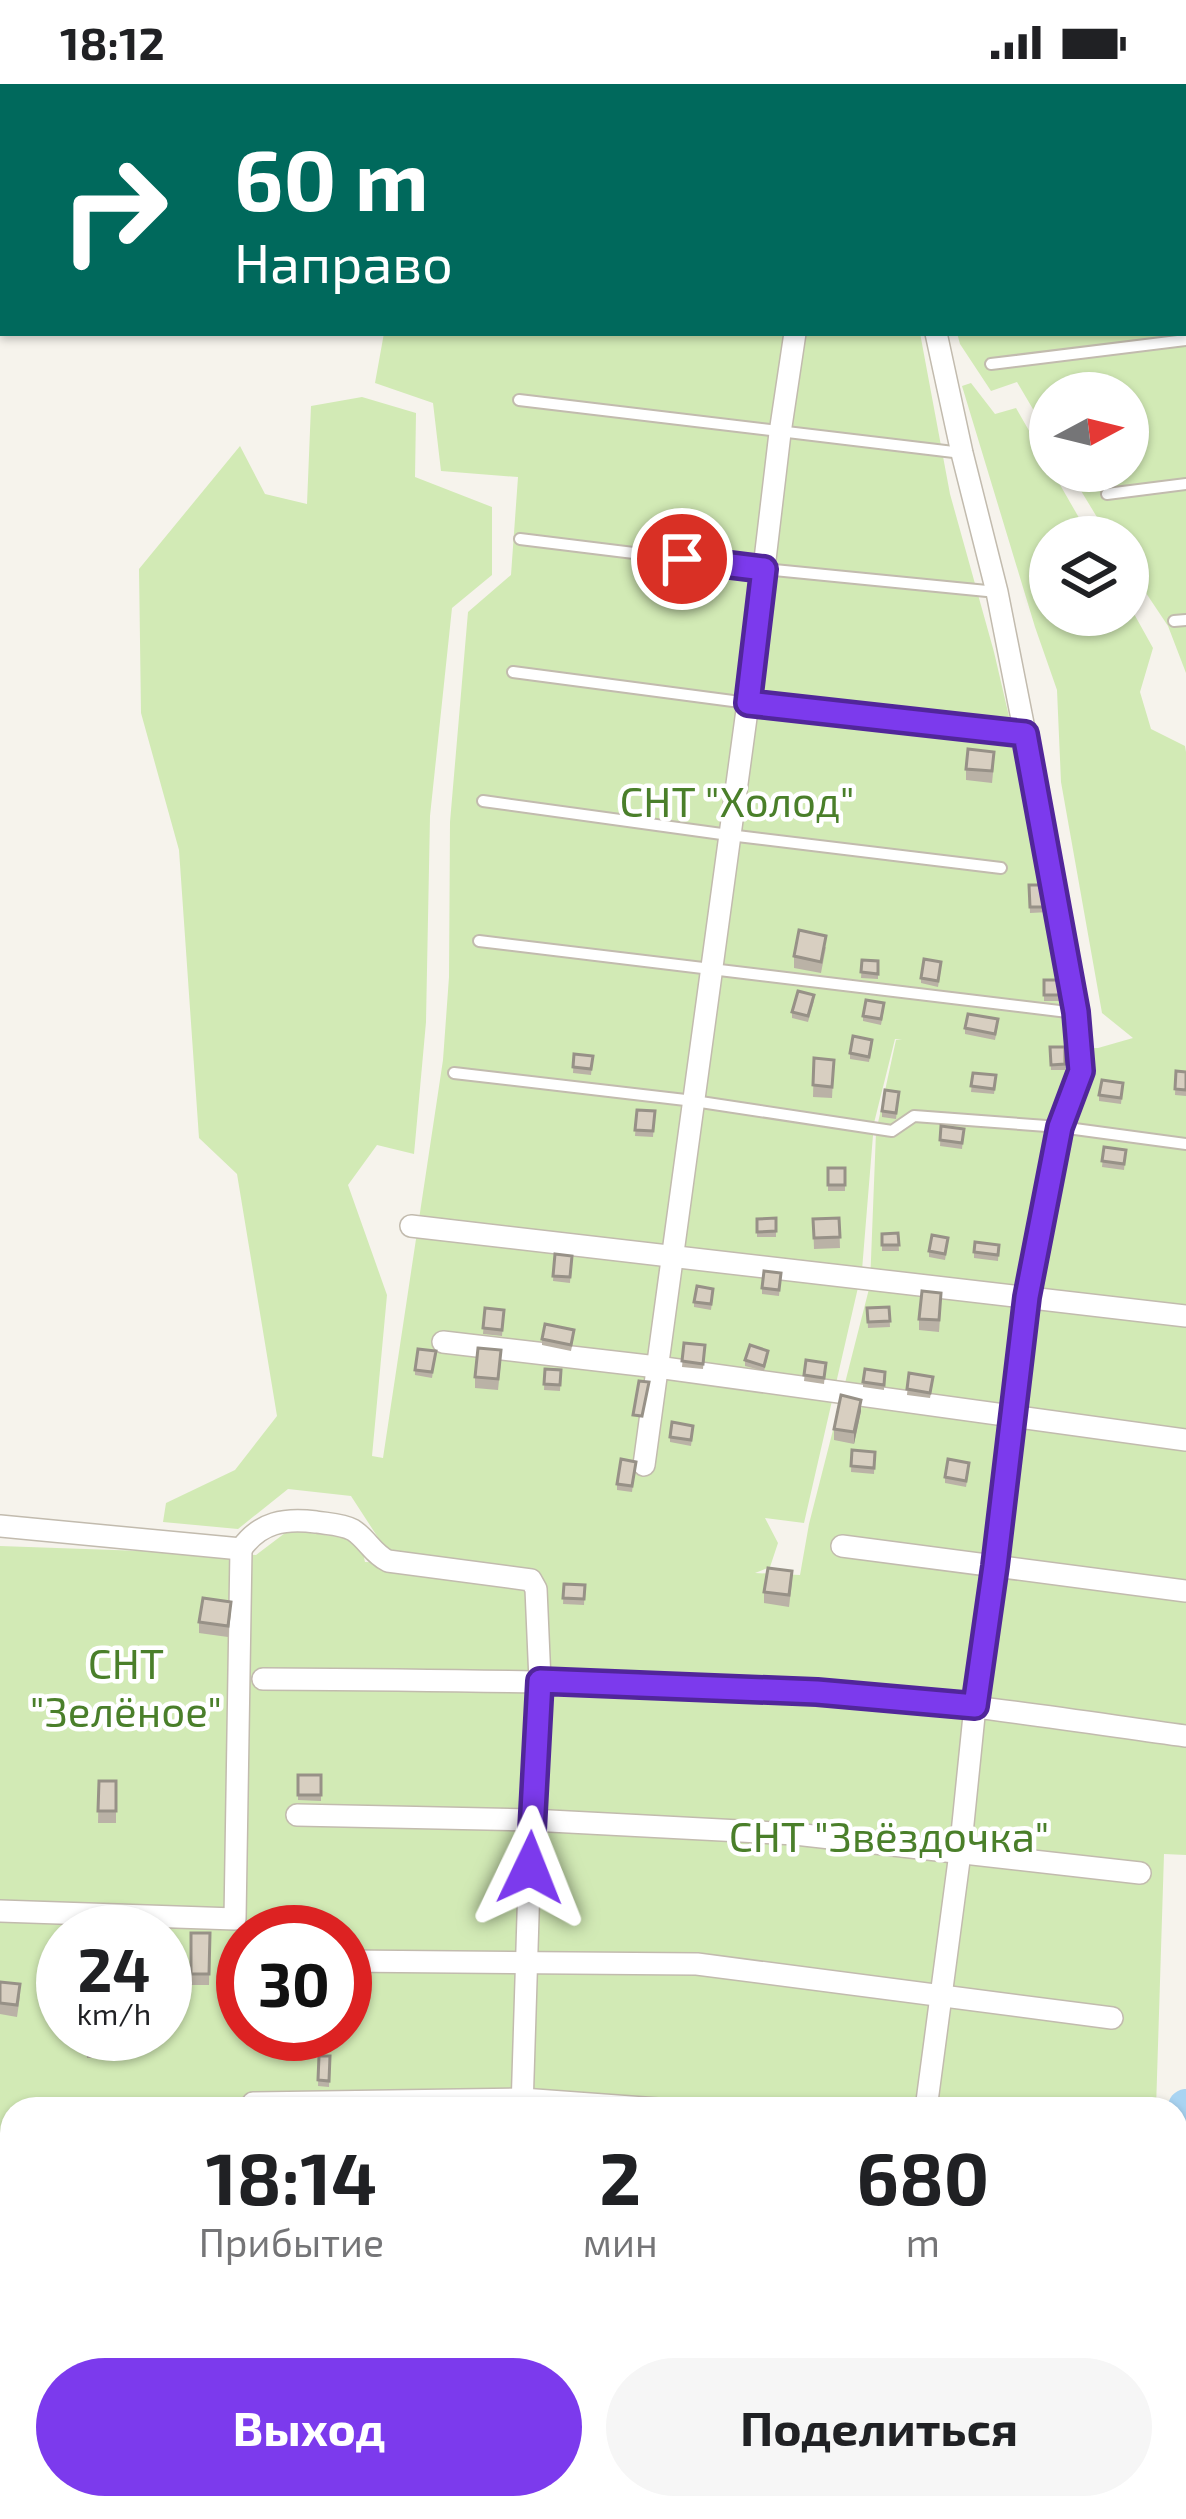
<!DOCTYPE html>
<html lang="ru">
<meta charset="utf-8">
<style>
body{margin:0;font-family:"Exo 2",sans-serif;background:#f6f6f6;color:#202124;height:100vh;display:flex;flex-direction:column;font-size:45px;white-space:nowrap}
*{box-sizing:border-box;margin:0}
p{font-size:39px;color:#757577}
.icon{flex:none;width:66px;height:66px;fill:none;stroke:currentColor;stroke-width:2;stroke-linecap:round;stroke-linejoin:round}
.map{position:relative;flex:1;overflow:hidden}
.details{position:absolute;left:0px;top:2013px;width:1188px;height:423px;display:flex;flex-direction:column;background:#fff;border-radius:36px 36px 0 0;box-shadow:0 3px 9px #0004}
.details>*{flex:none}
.banner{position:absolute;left:0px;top:0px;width:1188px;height:252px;box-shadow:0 3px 9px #0004;background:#00695c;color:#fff;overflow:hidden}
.needle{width:78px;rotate:83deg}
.fabs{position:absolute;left:1029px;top:288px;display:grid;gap:24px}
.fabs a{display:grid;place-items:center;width:120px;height:120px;border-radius:50%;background:#fff;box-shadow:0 3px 9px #0004;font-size:60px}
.speed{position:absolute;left:36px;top:1821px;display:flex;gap:24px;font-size:60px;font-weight:700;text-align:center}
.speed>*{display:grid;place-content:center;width:156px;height:156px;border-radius:50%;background:#fff;box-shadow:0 3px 9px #0004;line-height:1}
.speed small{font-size:30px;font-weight:400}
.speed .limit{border:18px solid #d22;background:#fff;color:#111}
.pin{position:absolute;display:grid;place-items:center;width:102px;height:102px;color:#fff;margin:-51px;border:6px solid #fff;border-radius:50%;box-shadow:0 3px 12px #0007}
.me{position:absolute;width:132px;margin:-66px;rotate:2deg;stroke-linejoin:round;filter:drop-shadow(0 0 9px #0008)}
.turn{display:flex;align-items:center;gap:42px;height:252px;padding:0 36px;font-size:54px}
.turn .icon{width:156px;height:156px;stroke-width:2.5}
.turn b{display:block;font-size:84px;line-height:102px}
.eta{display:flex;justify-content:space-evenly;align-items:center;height:204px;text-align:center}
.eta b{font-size:72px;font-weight:700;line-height:84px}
.primary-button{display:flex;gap:24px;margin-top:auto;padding:24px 36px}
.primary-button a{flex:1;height:138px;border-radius:72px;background:#7c3aed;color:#fff;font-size:48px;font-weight:700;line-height:138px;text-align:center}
.primary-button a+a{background:#f6f6f6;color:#202124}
.status{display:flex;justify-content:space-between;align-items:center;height:84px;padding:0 60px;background:#fff;direction:ltr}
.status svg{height:33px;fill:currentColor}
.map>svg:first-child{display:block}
.green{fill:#d2eab5;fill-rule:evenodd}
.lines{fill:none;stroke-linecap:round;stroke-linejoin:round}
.river{stroke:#a9d4f2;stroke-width:36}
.lane-casing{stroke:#c2bbae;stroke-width:14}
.street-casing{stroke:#c2bbae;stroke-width:24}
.path{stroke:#c4b79f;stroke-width:3;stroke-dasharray:6 6;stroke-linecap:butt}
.lane{stroke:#fff;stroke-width:10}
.street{stroke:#fff;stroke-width:21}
.wall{fill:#bab2a6}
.shaded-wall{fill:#979187}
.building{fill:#d8cfc1;stroke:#979187;stroke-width:3}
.route-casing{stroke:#51269a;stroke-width:30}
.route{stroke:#7c3aed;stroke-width:21}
.labels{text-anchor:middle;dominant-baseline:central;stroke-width:9;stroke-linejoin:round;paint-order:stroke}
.park-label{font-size:42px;fill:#4a7f2a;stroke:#fff}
</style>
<div class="status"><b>18:12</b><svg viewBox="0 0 49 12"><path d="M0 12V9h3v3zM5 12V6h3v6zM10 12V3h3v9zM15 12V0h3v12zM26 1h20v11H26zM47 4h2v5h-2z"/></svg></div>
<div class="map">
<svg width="1186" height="2435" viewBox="0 0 1186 2435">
<rect width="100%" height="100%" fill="#f6f3ec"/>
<g class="green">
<path d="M1186,63v526l-18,-47 -40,-60v-29h-19l-40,-66h59v-78h-78v45l-33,-56 -26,9 -31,-47 -3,-11h228z"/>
<path d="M384,249h536l30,161 44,158 63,271 19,125h22l35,-10 -31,-25 -41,-231 -4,-92 -22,-63 -73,-241 9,-3 24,31 21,-6 74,129h-40v78h78v-12l25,45 -13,44 11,37 34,17 1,6v1103l-22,-1 -8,255h-1144v399h217v11h-229v-973l256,9 33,-25 71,10 5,22 98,3 -75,-12 -37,-57 -63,-7 -50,40 -75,-7 3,-19 69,-33 42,-54 -40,-242 -38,-36 -20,-288 -38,-137 -2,-144 101,-123 25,48 42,10 4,-98 51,-9 54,16 -1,64 77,30v68l-40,33 -22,208 -4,206 -12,132 -37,-9 -29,40 39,110 -15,161 11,2 60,-398 6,-83 1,-155 18,-210 43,-37 7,-98 -77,-6 -8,-68 -58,-20zM895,955l7,1h-6l-20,92 -6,153 -61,239 -9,51 -45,-2 15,-6 8,-24 -13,-25 39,5 58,-253 12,-147zM63,1848h102v102h-102zM243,1848h102v102h-102z"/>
<path d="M809,2424h320l-11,11h-281z"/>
</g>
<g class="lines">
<g class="river">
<path d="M1176,2073l4,-30 6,-20"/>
<path d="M1176,2116l10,34"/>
</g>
<g class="lane-casing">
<g id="lane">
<path d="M878,0v3"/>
<path d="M1185,117h1"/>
<path d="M991,280l195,-24"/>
<path d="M519,316l443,53"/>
<path d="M1107,410l79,-10"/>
<path d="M520,455l244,30 233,23"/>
<path d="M1174,537l12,-1"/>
<path d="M513,588l235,31 277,31"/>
<path d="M483,717l246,34 272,33"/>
<path d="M479,857l597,72"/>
<path d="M454,989l240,28 198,30 22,-15 146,11 126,17"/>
</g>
</g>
<g class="street-casing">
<g id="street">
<path d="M1122,0l1,3"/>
<path d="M1185,11h1"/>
<path d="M411,1142l775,90"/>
<path d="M443,1258l214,25 529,73"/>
<path d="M644,1381l104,-762 32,-270 15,-100"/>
<path d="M0,1442l241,23c19,-27 44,-31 75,-27 12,2 26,2 37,8 14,9 20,24 35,31l143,19 5,9 4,92 -9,139 -9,289"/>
<path d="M842,1462l344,45"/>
<path d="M263,1595c183,1 367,3 550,13 125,7 249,27 373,44"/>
<path d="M297,1731l234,5 264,14 345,39"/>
<path d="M0,1827l235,8 6,-370"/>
<path d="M345,1877l352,3 415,54"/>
<path d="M253,2019l269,-4 136,10"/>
<path d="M926,2025l34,-256 15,-147 20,-140 32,-269 33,-170 21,-56 -5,-58 -51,-279 -28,-142 -35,-139 -26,-120"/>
<path d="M0,2282l12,1"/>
<path d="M785,2424l12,11"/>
<path d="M858,2435l6,-11"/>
</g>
</g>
<g class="path">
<path d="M839,0l3,3"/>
<path d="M592,3l14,-3"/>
<path d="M0,249l3,-1"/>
</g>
<use href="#lane" class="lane"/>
<use href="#street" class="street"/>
</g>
<g class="wall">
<path d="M994,679l-2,20 -26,-3v-11z"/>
<path d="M1029,801h20v27l-19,1z"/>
<path d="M826,863l-5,26 -27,-5v-12z"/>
<path d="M862,876l16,1v18l-17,-1z"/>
<path d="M941,884l-3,19 -17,-4v-5z"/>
<rect x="1044" y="896" width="20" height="21"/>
<path d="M814,917l-6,21 -16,-4v-6z"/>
<path d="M884,925l-3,16 -18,-4v-5z"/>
<path d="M998,941l-3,15 -30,-6v-6z"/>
<path d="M872,962l-3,16 -19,-3v-6z"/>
<path d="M1050,963h15v23h-14z"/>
<path d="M574,970l19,2 -2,19 -18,-2z"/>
<path d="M814,974l20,2 -2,38 -19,-1z"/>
<path d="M1176,987l10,1v24l-11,-1z"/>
<path d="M973,989l23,8 -2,13 -23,-2z"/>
<path d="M1123,999l-2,21 -22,-3v-6z"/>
<path d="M899,1008l-3,27 -14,-2v-6z"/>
<path d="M637,1026l18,1 -2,26 -18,-1z"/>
<path d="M941,1042l23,3 -2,20 -22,-3z"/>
<path d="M1104,1063l22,3 -2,20 -22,-3z"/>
<rect x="828" y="1084" width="17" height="23"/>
<path d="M776,1134v19h-19v-18z"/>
<path d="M839,1134l1,30 -26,1 -1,-30z"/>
<path d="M898,1149l1,18h-17v-17z"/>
<path d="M948,1159l-3,17 -16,-3v-6z"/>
<path d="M999,1161l-1,16 -24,-3v-6z"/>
<path d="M555,1170l17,2 -2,27 -17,-2z"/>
<path d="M781,1189l-2,23 -17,-2v-6z"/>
<path d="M713,1211l-2,15 -17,-3v-5z"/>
<path d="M941,1221l-2,27 -20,-2v-11z"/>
<path d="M889,1223l1,20 -22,1 -1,-20z"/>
<path d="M485,1224l19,2 -2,26 -19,-2z"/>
<path d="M574,1252l-3,15 -29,-6v-6z"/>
<path d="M684,1259l21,2 -2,24 -21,-2z"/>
<path d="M436,1267l-4,27 -17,-3v-5z"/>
<path d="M768,1272l-4,15 -19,-5v-6z"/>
<path d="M806,1276l20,3 -2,21 -20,-3z"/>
<path d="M501,1277l-3,29 -23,-2v-11z"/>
<path d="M545,1285l16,1 -1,21 -16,-1z"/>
<path d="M885,1288l-1,18 -21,-3v-5z"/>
<path d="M909,1289l24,10 -3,15 -23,-3z"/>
<path d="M861,1327l-7,33 -20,-4v-11z"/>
<path d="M693,1347l-2,15 -21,-4v-5z"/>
<path d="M852,1366l23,2 -1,22 -23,-2z"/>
<path d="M636,1378l-4,30 -15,-2v-6z"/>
<path d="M969,1385l-3,18 -21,-4v-6z"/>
<path d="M792,1498l-3,25 -25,-4v-11z"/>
<path d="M564,1500l21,1 -1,20 -21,-1z"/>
<path d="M231,1529l-3,24 -29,-4v-11z"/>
<path d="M298,1691h23v26l-23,-1z"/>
<path d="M99,1697h17v42h-18z"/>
<path d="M191,1849h19l-1,52h-18z"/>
<path d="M0,1898l20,14 -3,21 -17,-3z"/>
<path d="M86,1950h25v23l-24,1z"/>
<path d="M319,1972h11l-1,31 -11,-1z"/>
</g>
<path class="shaded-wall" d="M861,1316v11l-7,33v-12z"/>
<g class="building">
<path d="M968,665l26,3 -2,19 -26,-2z"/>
<path d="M1029,801h20v22h-19z"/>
<path d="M799,846l27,6 -5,26 -27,-6z"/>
<path d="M924,875l17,3 -3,19 -17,-3z"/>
<path d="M862,876l16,1v13l-17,-2z"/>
<rect x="1044" y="896" width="20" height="15"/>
<path d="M798,907l16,4 -6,21 -16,-4z"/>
<path d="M866,916l18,3 -3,16 -18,-3z"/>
<path d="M968,930l30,5 -3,15 -30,-6z"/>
<path d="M853,952l19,4 -3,17 -19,-4z"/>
<path d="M1050,963h15v17l-14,1z"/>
<path d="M574,970l19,2 -2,13 -18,-2z"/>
<path d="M814,974l20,2 -2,27 -19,-2z"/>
<path d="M1176,987l10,1v18l-11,-1z"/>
<path d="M973,989l23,2 -2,14 -23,-3z"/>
<path d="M1102,996l21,3 -2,15 -22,-3z"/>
<path d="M885,1006l14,2 -3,21 -14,-2z"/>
<path d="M637,1026l18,1 -2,20 -18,-1z"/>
<path d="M941,1042l23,3 -2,14 -22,-3z"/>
<path d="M1104,1063l22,3 -2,14 -22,-3z"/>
<rect x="828" y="1084" width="17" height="17"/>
<path d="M776,1134v13l-19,1v-13z"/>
<path d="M839,1134l1,19 -26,1 -1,-19z"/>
<path d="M898,1149l1,12h-17v-11z"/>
<path d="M932,1151l16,3 -3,16 -16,-3z"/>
<path d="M975,1158l24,3 -1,10 -24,-3z"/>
<path d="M555,1170l17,2 -2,21 -17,-1z"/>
<path d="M764,1187l17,2 -2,17 -17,-2z"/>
<path d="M697,1202l16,3 -2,15 -17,-2z"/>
<path d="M922,1207l19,2 -2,27 -20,-1z"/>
<path d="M889,1223l1,14 -22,1 -1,-14z"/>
<path d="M485,1224l19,2 -2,20 -19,-2z"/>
<path d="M545,1240l29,6 -3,15 -29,-6z"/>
<path d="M684,1259l21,2 -2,19 -21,-3z"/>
<path d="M750,1261l18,6 -4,15 -19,-6z"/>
<path d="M478,1264l23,2 -3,29 -23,-2z"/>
<path d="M418,1265l18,2 -4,21 -17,-2z"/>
<path d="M806,1276l20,3 -2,15 -20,-3z"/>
<path d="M545,1285l16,1 -1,15 -16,-1z"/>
<path d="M865,1285l20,3 -1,13 -21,-3z"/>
<path d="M909,1289l24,4 -3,16 -23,-4z"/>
<path d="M639,1297l10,1 -7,34 -9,-1z"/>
<path d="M841,1311l20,5 -7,32 -20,-3z"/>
<path d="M672,1338l21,4 -2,14 -21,-3z"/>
<path d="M852,1366l23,2 -1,16 -23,-2z"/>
<path d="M621,1375l15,3 -4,24 -15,-2z"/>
<path d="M948,1375l21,4 -3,18 -21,-4z"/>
<path d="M768,1484l24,3 -3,24 -25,-3z"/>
<path d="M564,1500l21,1 -1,14 -21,-1z"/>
<path d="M203,1514l28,4 -3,24 -29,-4z"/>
<rect x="298" y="1691" width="23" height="20"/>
<path d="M99,1697h17v30h-18z"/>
<path d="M275,1839l20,4 -1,5h-21z"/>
<path d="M191,1849h19l-1,41h-18z"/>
<path d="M0,1898l20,2 -3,21 -17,-2z"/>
<rect x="87" y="1950" width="24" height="12"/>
<path d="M319,1972h11l-1,25 -11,-1z"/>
</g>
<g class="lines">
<g class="route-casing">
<path id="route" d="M530,1784l10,-187 277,11 158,14 20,-140 32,-269 33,-170 21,-56 -5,-59 -51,-278 -277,-31 16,-134 -82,-10"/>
</g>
<use href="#route" class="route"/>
</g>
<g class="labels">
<g class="park-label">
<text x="737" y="716">СНТ "Холод"</text>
<text x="126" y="1578">СНТ<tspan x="126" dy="48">"Зелёное"</tspan></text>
<text x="889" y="1751">СНТ "Звёздочка"</text>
</g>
</g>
</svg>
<div class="fabs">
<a><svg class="needle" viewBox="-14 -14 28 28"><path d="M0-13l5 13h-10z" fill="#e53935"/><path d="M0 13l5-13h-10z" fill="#757577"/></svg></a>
<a><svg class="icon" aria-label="layers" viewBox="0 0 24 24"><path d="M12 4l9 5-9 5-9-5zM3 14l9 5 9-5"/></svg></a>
</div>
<div class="speed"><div>24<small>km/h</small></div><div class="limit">30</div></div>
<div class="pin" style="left:682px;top:475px;background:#d93025"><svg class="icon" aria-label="arrive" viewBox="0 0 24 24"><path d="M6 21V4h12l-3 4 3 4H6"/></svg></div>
<svg class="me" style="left:530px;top:1784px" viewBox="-20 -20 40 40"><path d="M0-17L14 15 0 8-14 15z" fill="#7c3aed" stroke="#fff" stroke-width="4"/></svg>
<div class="banner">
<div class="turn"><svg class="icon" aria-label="right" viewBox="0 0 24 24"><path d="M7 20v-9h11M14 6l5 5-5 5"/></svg><div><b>60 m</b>Направо</div></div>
</div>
<section class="details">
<div class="eta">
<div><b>18:14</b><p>Прибытие</p></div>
<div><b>2</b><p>мин</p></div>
<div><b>680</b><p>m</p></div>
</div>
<div class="primary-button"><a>Выход</a><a>Поделиться</a></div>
</section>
</div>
